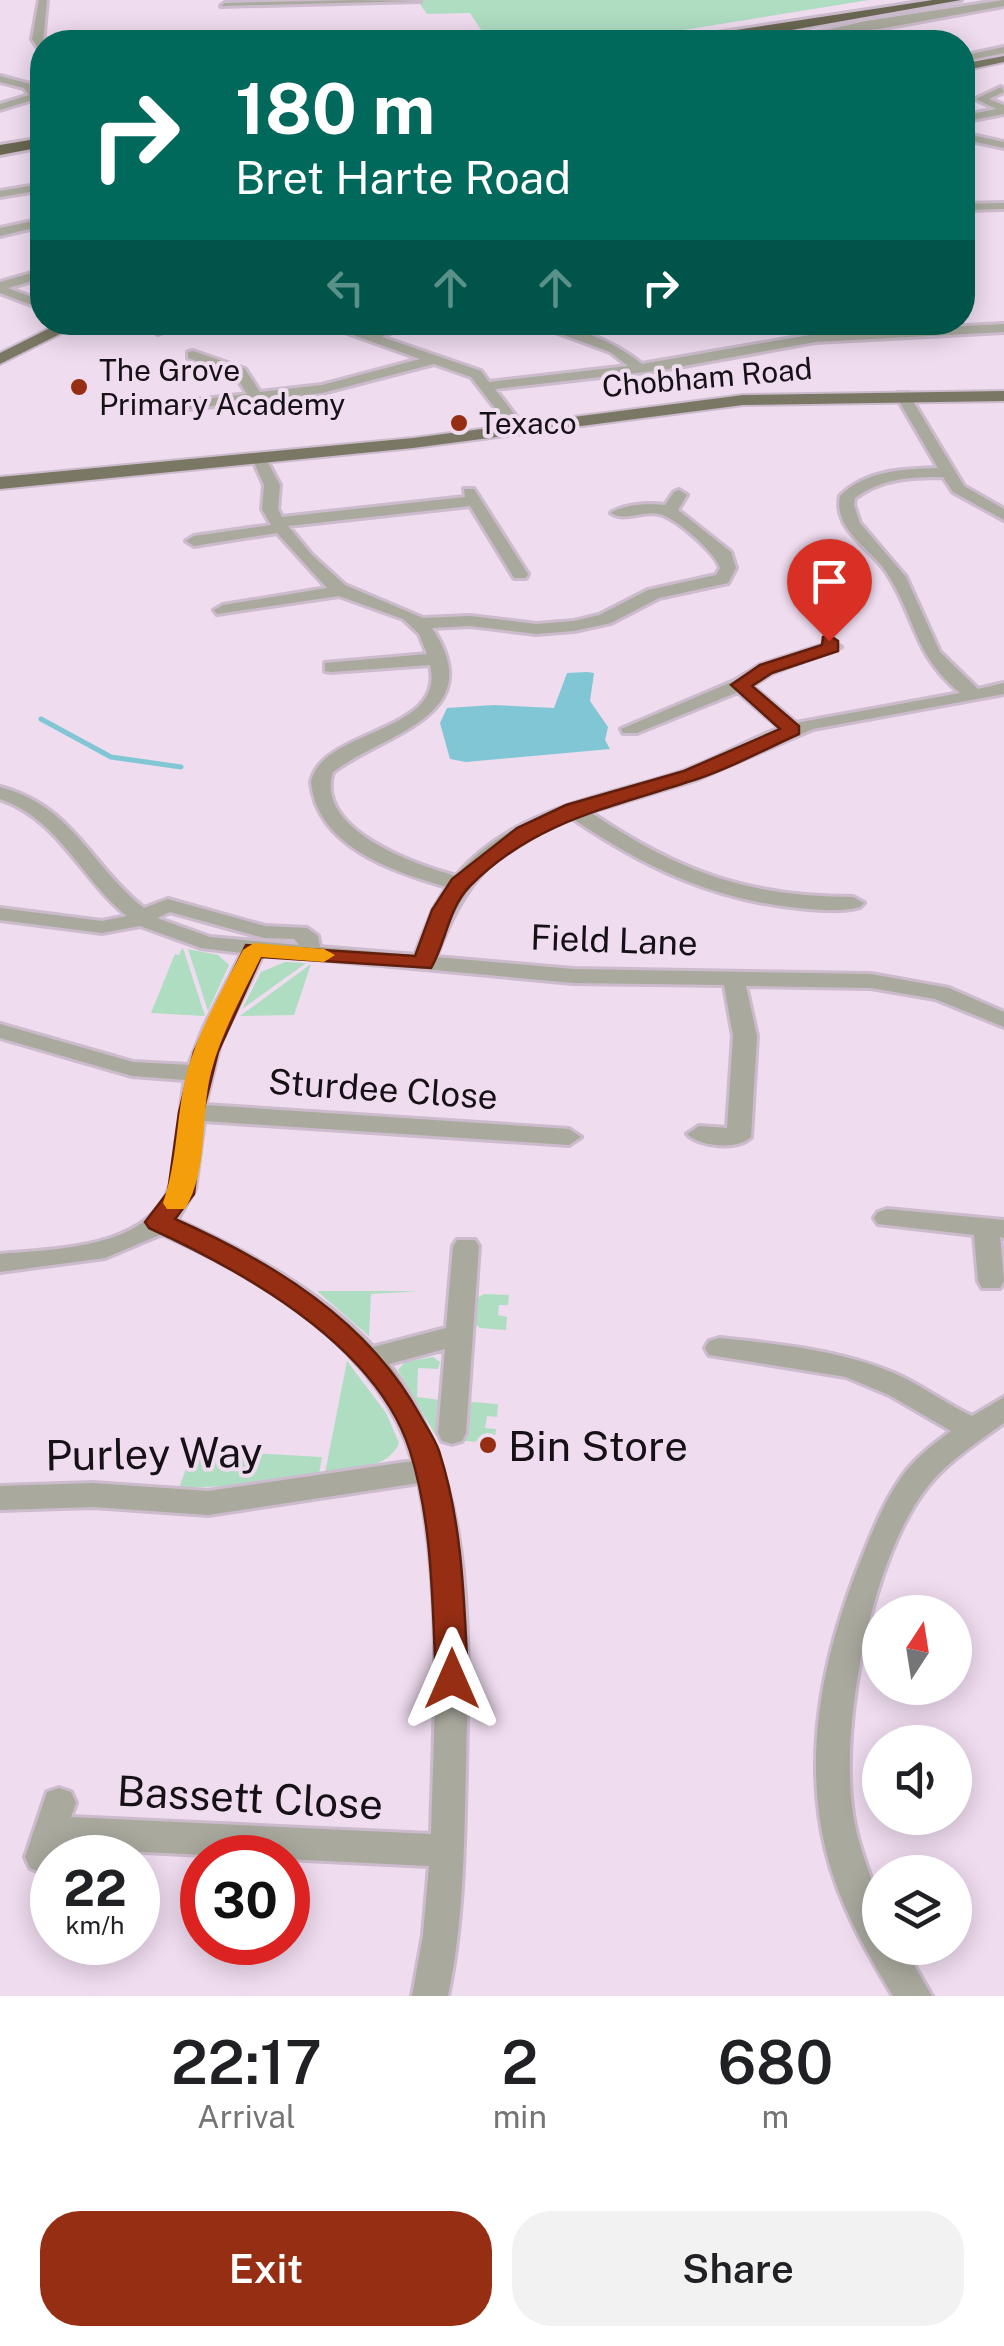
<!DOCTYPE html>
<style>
body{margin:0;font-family:"Public Sans",sans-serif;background:#f2f2f2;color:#202124;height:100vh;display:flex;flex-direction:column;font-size:38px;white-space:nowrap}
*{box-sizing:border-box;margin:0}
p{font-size:32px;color:#757577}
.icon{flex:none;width:55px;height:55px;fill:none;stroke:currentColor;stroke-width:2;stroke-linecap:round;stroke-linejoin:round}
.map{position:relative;height:1996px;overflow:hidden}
.details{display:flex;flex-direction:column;background:#fff;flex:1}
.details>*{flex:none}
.guide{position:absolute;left:30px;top:30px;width:945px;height:305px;border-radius:40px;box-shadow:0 5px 25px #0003;background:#00695c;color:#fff;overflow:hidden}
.needle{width:65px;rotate:12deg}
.tools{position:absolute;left:862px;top:1595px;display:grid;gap:20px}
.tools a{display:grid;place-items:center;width:110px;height:110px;border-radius:50%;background:#fff;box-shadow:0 5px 25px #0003;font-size:50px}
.speed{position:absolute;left:30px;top:1835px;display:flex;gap:20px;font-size:50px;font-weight:700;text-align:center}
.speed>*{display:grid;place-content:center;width:130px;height:130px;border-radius:50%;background:#fff;box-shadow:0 5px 25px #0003;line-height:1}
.speed small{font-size:25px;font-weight:400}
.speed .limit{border:15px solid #d22;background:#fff;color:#111}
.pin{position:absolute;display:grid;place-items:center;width:85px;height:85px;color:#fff;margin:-102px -42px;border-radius:50% 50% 50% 0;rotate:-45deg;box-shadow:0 0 10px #0007}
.pin .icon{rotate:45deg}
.me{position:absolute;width:110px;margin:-55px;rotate:0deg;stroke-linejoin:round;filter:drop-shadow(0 0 8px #0008)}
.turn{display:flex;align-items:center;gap:35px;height:210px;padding:0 40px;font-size:45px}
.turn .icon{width:130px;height:130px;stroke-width:2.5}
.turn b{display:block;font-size:70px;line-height:85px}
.lanes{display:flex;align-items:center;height:95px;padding:0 40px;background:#0003;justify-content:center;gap:50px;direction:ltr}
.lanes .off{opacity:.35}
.eta{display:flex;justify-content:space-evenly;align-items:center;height:170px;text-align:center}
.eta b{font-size:60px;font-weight:600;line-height:70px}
.action{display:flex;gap:20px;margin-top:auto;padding:20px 40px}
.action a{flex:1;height:115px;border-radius:40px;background:#962e13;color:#fff;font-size:40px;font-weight:600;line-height:115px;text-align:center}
.action a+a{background:#f2f2f2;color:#202124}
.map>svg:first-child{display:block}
.green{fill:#aeddc2}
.water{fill:#80c6d4}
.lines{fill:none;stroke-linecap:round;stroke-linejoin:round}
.stream{stroke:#80c6d4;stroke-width:5}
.minor-casing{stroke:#cbc;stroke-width:6}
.major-casing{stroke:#cbc;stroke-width:4}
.highway-casing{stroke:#cbc;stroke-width:6}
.minor{fill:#aaa99e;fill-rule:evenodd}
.major{fill:#7a7865;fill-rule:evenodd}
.highway{fill:#696651;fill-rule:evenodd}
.route{fill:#962e13;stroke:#621e0c;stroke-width:2.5}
.slow{fill:#f59e0b}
.poi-dot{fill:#962e13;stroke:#efdcef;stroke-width:4}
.labels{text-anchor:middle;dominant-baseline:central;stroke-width:8;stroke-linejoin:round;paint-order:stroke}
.far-poi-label{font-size:30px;fill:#161017;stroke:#efdcef;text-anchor:start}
.far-street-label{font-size:30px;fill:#161017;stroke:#efdcef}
.street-label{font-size:35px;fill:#161017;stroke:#efdcef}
.near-poi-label{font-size:42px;fill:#161017;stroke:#efdcef;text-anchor:start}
.near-street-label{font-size:42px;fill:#161017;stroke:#efdcef}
</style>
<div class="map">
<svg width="1004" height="1996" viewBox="0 0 1004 1996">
<rect width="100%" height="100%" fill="#efdcef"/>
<g class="green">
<path d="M417,0h452l-260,42h-120l-19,-29 -43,1z"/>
<path d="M182,948l2,3 21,65 -54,-3 24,-59 4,1z"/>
<path d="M188,949l30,6 11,10 -21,46z"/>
<path d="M285,962l21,1 -64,46 19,-37z"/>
<path d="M311,964l-17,51 -54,1z"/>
<path d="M317,1291h104l-50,3 -2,42z"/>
<path d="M484,1294l25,1 -1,10h-9l-1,10 9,2 -1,13 -26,-2 -6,-5 3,-25z"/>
<path d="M433,1357l7,5 -2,7 -20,-1 -1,29 23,3 2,36h-6l-38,-66 7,-8z"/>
<path d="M347,1361l39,52 13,30c-11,27 -49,25 -74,30z"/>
<path d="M473,1402l25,2 -1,13 -10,-1 -2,12 11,1 -2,14 -29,-2 -5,-4 4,-30z"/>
<path d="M193,1450l129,7 -3,17 -64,11 -76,3z"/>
</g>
<path class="water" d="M587,672l7,1 -4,28 18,26 -3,13 5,9 -144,13 -16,-3 -10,-36 7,-15 47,-3 60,3 13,-35z"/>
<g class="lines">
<path class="stream" d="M41,719l70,38 70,10"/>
<g class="minor-casing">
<g id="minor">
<path d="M39,0h8l-5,54 -10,-15z"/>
<path d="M356,0l64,1 -199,5 4,-3z"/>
<path d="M1004,0v6l-125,23c-32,2 -71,15 -103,13l90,-21z"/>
<path d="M447,35l-3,5 -252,2 5,-3z"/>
<path d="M1004,47v6l-42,9v-6z"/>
<path d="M0,76l30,8 7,8 5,-1v6l-42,13v-6l29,-9 -5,-7 -24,-6z"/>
<path d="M1001,87l3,5 -15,7 15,6v9l-42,8v-6l34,-7 -20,-10z"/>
<path d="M962,133l42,9v6l-42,-9z"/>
<path d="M42,184v6l-42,7v-6z"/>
<path d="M1004,203v6l-42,1v-6z"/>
<path d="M42,219v7l-42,10v-8z"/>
<path d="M42,270v8l-34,10 34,13v8l-42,-16v-11z"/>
<path d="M167,322h20l-29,12 -7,-4z"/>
<path d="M317,322h20l32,11 26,-11h18l-31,15 99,34 8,11 139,-16 -18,-14 -82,-30c40,0 84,18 114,42l173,-30 189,-10v8l-189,10 -153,28 -167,19 30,39 -7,4 -5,-1 -42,-54 -37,-13 -112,29 -142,17 -7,-4 7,-4 67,-8 -12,-19 -47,-17v-6l5,-1 52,18 15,23 62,-7 98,-26z"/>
<path d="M898,393h10l56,93 40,23v11l-51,-28 -10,-15c-32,0 -61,1 -88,21l-1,7 6,18 46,54 34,75 38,37 26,-6v11l-191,35 -118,51 -105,32c87,59 157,85 263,85l11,6 -4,4c-19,5 -42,3 -61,1 -86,-8 -157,-42 -227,-90 -77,29 -108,62 -136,139l137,12 298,5 78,14 55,24v15l-69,-28 -64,-11 -125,-2 11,50 -6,101c-12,13 -52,10 -64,-3l12,-8 28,2 6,-92 -9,-51 -151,-2 -310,-29 -43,89 -15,62 364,24 12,8 -12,8 -365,-24 -9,68 -18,31c71,32 142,70 196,127l73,-19 7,-82 4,-6h18l4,6 -13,187 -4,8 -10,3 -10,-3 -4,-8 7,-84 -56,15c87,117 80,264 77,404 -2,77 -2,152 -18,228h-36l11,-61 6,-69 -367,-18 -3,10h-7v11l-10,4 -12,-5 -5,-11 22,-65 12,-4 12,4 5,11 -5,14 360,17c3,-117 12,-235 -12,-351l-211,32 -115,-8 -93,3v-24l93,-3 115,8 205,-30c-33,-113 -150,-182 -251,-227l-57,24 -105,14v-18c54,-5 150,-5 170,-68 11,-34 8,-72 15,-106l-53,-4 -132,-38v-14l133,38 56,3 15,-38 38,-74 -41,-5 -61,-22 -38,7 -102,-13v-12l102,13 25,-5c-46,-37 -68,-97 -127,-117v-12c73,19 90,78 144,121l24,-9 97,27 42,2 11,8 2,11 95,8 18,-45 14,-23c-53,-15 -130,-40 -136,-105 11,-54 136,-48 119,-117l-99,7 -6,-1v-8l102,-9 -8,-20 -16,-15 -64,-23 -122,18 -3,-4 9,-5 104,-17 -50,-55 -83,13 -8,-5 8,-5 77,-11 -9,-16 2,-24 -12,-27 2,-3h10l16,30 -2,24 4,8 183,-20 -1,-8h10l54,85 -2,4h-12l-44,-72 -182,20 24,29 33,30 78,33 47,-2 66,8 38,-3 25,-6 49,-25 68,-15 4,-7c-4,-15 -45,-51 -61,-54 -16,-4 -34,8 -48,-1 13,-9 38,-10 54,-8l9,-13 5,-2 8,5 -9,15 53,42 5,16 -8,15 -69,15 -48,25 -37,8 -38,3 -66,-8 -38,2c59,88 -48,105 -99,144 -19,58 83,93 123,104 56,-67 146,-78 225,-104 34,-12 65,-31 99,-44l-42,-36 -101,41h-14l-2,-4 113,-48 26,-16 72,-23 9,5 -69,26 -20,13 44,37 164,-30c-47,-39 -43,-73 -73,-120 -16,-25 -54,-43 -47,-77 26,-26 64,-27 98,-28l-42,-72zM170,912l94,26 30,1 5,6 -89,-8 -53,-19z"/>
<path d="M887,1209l117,11v18l-4,-1 4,44 -4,7h-18l-4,-7 -4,-46 -96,-11 -4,-6 4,-6z"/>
<path d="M719,1338c60,6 121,12 177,36 27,12 50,30 76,42l32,-19v26c-26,19 -55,37 -76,63 -56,70 -87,233 -76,321 4,34 17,63 27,95 4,13 1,32 1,46h24l28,48h-39c-27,-45 -54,-92 -67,-145 -24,-99 -2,-199 35,-291 12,-30 25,-63 45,-89 13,-16 29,-28 45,-40l-62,-36 -43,-18 -137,-22 -4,-7 4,-7z"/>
</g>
</g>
<g class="major-casing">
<g id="major">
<path d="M1004,56v6l-42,9v-7z"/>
<path d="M62,322h22l-84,42v-11z"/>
<path d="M1004,391v10l-261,4 -330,43 -413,41v-12l413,-39 330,-43z"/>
</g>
</g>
<g class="highway-casing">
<g id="highway">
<path d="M933,0h28l-237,42h-66z"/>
<path d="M42,138v9l-42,8v-10z"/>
</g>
</g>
<use href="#minor" class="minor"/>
<use href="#major" class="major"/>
<use href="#highway" class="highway"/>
</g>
<path class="route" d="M829,635l9,6v10l-66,22 -20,13 47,40v8c-34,15 -69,35 -105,46 -84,28 -158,40 -224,106 -22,22 -24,57 -39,82l-170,-11 -43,95 -15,60 -9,82 -19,25c99,44 193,101 246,198 6,11 14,22 18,34 24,74 25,151 29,228l-5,10 -11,4 -12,-4 -4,-10c-4,-77 -3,-154 -26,-228 -33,-106 -167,-180 -261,-223l-4,-6 23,-30 11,-80 15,-60 52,-107 169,11 17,-46 20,-31 65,-51 49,-23 118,-34 96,-42 -49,-44 29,-20 62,-20 1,-8z"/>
<path class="slow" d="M254,943l70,6 11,6 -11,7 -63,-5c-18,37 -39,74 -50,115 -11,44 -2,97 -26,137h-18l-4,-6c15,-43 13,-88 24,-131 12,-43 36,-83 56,-122z"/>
<g class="poi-dot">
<circle cx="79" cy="387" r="10"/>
<circle cx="459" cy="423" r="10"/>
<circle cx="488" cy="1445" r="10"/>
</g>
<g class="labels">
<g class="far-poi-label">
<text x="99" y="370">The Grove<tspan x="99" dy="34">Primary Academy</tspan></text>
<text x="479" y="423">Texaco</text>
</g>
<g class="far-street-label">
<text transform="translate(707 377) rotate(-5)">Chobham Road</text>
</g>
<g class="street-label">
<text transform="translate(614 940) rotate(2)">Field Lane</text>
<text transform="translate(383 1089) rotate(4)">Sturdee Close</text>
</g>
<g class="near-poi-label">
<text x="508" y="1445">Bin Store</text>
</g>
<g class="near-street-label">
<text transform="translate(154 1453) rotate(-1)">Purley Way</text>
<text transform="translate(250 1797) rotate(3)">Bassett Close</text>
</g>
</g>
</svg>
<div class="tools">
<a><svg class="needle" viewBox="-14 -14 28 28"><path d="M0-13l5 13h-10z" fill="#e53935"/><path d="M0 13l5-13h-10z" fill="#757577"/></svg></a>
<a><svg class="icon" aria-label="sound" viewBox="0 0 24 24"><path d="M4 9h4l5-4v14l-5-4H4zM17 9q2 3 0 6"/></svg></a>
<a><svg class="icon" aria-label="layers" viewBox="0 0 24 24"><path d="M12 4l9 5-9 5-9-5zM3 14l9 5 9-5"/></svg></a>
</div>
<div class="speed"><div>22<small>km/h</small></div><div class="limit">30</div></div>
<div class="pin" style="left:829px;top:641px;background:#d93025"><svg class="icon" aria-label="arrive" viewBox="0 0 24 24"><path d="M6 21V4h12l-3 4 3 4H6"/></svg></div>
<svg class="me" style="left:452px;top:1679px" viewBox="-20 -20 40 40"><path d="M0-17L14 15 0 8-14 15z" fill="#962e13" stroke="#fff" stroke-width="4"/></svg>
<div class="guide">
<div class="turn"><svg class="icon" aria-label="right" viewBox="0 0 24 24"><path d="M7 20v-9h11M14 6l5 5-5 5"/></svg><div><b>180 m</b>Bret Harte Road</div></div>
<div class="lanes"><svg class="icon off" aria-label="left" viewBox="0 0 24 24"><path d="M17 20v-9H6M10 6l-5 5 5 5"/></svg><svg class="icon off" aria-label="ahead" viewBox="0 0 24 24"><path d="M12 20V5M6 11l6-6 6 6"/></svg><svg class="icon off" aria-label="ahead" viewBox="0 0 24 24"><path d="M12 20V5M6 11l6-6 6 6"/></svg><svg class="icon" aria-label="right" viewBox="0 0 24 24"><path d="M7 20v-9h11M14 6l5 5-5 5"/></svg></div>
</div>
</div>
<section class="details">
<div class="eta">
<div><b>22:17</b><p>Arrival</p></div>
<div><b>2</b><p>min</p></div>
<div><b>680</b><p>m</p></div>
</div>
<div class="action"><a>Exit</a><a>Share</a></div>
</section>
